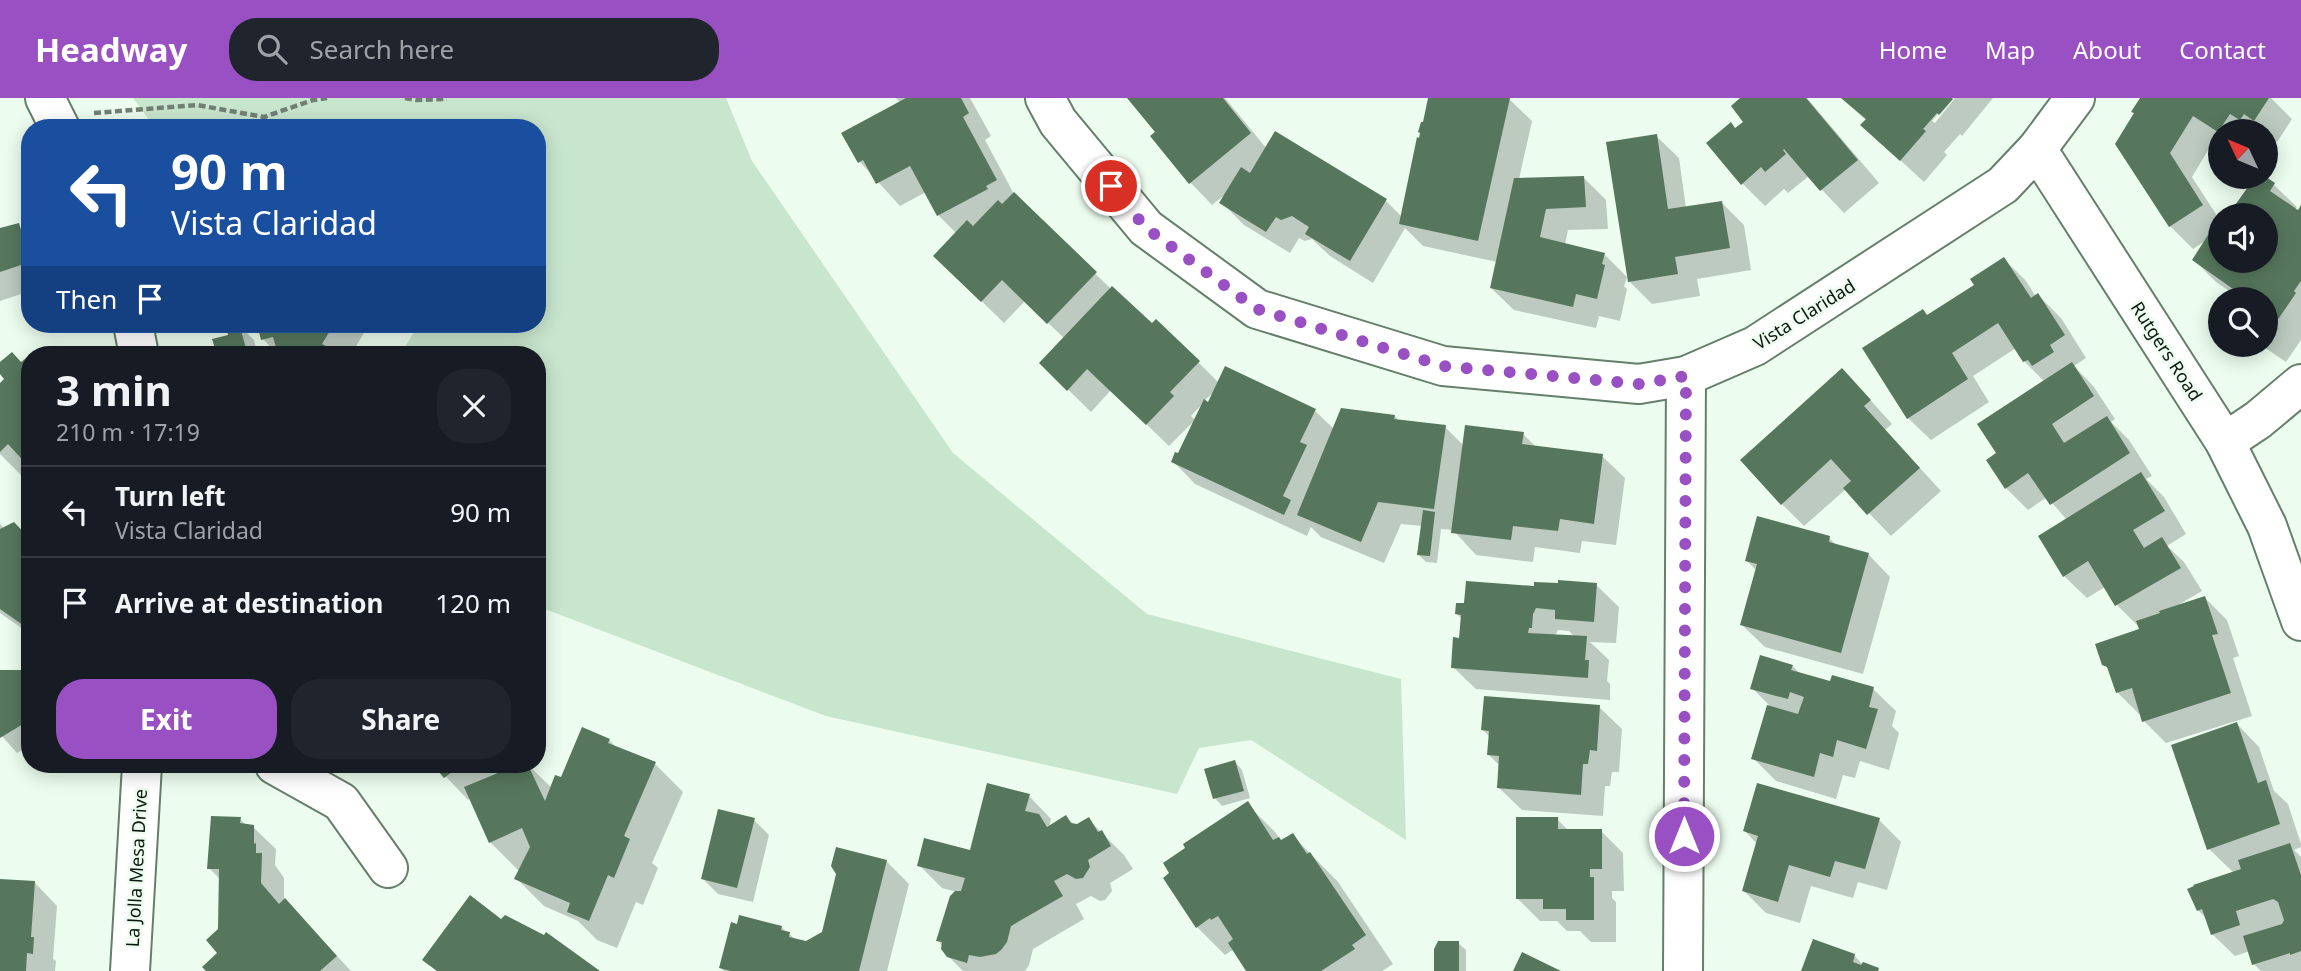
<!DOCTYPE html>
<meta charset="utf-8">
<style>
body{margin:0;font-family:"Noto Sans",sans-serif;background:#20242c;color:#f1f3f6;height:100vh;display:flex;flex-direction:column;font-size:26px;white-space:nowrap}
*{box-sizing:border-box;margin:0}
p{font-size:23px;color:#9ea1a6}
.icon{flex:none;width:38px;height:38px;fill:none;stroke:currentColor;stroke-width:2;stroke-linecap:round;stroke-linejoin:round}
.map{position:relative;flex:1;overflow:hidden}
.sheet{position:absolute;left:21px;top:248px;width:525px;height:427px;display:flex;flex-direction:column;background:#171b24;border-radius:28px;box-shadow:0 4px 18px #0003}
.sheet>*{flex:none}
.top-card{position:absolute;left:21px;top:21px;width:525px;height:214px;border-radius:28px;box-shadow:0 4px 18px #0003;background:#1a4fa0;color:#fff;overflow:hidden}
.needle{width:46px;rotate:314deg}
.controls{position:absolute;left:2208px;top:21px;display:grid;gap:14px}
.controls a{display:grid;place-items:center;width:70px;height:70px;border-radius:50%;background:#171b24;box-shadow:0 4px 18px #0003;font-size:35px}
.pin{position:absolute;display:grid;place-items:center;width:60px;height:60px;color:#fff;margin:-30px;border:4px solid #fff;border-radius:50%;box-shadow:0 2px 7px #0007}
.me{position:absolute;width:77px;margin:-38px;rotate:0deg;stroke-linejoin:round;filter:drop-shadow(0 0 5px #0008)}
.turn{display:flex;align-items:center;gap:24px;height:147px;padding:0 35px;font-size:32px}
.turn .icon{width:91px;height:91px;stroke-width:2.5}
.turn b{display:block;font-size:49px;line-height:60px}
.then{display:flex;align-items:center;height:66px;padding:0 35px;background:#0003;gap:14px;font-size:26px}
.round{display:grid;place-items:center;flex:none;width:74px;height:74px;border-radius:28px;background:#20242c}
.summary{display:flex;align-items:center;justify-content:space-between;height:119px;padding:0 35px}
h1{font-size:42px;font-weight:700;line-height:52px}
.action{display:flex;gap:14px;margin-top:auto;padding:14px 35px}
.action a{flex:1;height:80px;border-radius:28px;background:#9950c3;color:#fff;font-size:28px;font-weight:700;line-height:80px;text-align:center}
.action a+a{background:#20242c;color:#f1f3f6}
ul{padding:0;list-style:none}
li{display:flex;align-items:center;gap:21px;height:91px;padding:0 35px;border-top:2px solid #363941}
li div{flex:1}
li b{display:block;font-size:26px}
li em{font-style:normal}
header{display:flex;align-items:center;gap:42px;box-sizing:border-box;height:98px;padding:0 35px;background:#9950c3;color:#fff}
header strong{font-size:33px}
nav{display:flex;gap:38px;margin-inline-start:auto;font-size:24px}
.search{width:490px;height:63px;background:#20242c;display:flex;align-items:center;gap:18px;box-sizing:border-box;padding:0 24px;border-radius:28px;color:#9ea1a6;font-size:26px}
.map>svg:first-child{display:block}
.green{fill:#c8e5cd}
.shadow{fill:#0003;fill-rule:evenodd}
.building{fill:#56775d}
.lines{fill:none;stroke-linecap:round;stroke-linejoin:round}
.minor-casing{stroke:#657f6a;stroke-width:42}
.path{stroke:#727f74;stroke-width:4.5;stroke-dasharray:7 3.5;stroke-linecap:butt}
.minor{stroke:#fff;stroke-width:38}
.route{stroke:#9950c3;stroke-width:12;stroke-dasharray:0 21.6}
.labels{text-anchor:middle;dominant-baseline:central;stroke-width:5;stroke-linejoin:round;paint-order:stroke}
.street-label{font-size:18px;fill:#0d170f;stroke:#ecfdef}
</style>
<header>
<strong>Headway</strong>
<div class="search"><svg class="icon" aria-label="search" viewBox="0 0 24 24"><circle cx="10" cy="10" r="6"/><path d="M15 15l6 6"/></svg>Search here</div>
<nav><a>Home</a><a>Map</a><a>About</a><a>Contact</a></nav>
</header>
<div class="map">
<svg width="2301" height="873" viewBox="0 0 2301 873">
<rect width="100%" height="100%" fill="#ecfdef"/>
<path class="green" d="M133,0h593l26,63 201,292 194,161 254,65 5,161 -155,-100 -52,8 -22,46 -351,-78 -289,-110v-251h-137l19,-31h118v-196h-382z"/>
<g class="shadow">
<path d="M896,0h74l21,38 -6,4 29,54 97,95 41,37 46,36 21,21 7,-14 89,42 19,18 61,-13 5,6 45,5 19,19 59,-12 14,14 65,8 23,22 -9,67 -34,-4 -2,12 -45,-6 -2,15 -57,-7 -23,-25 -12,-1 -4,34 -11,-1 -8,-8 4,-28 -21,-2 -17,39 -63,-26 -10,-10 -4,9 -112,-52 -22,-23 6,-5 25,-54 -13,14 4,4 -26,26 -58,-56 -20,22 -50,-49 23,-25 -39,-37 -21,22 -46,-45 -1,-44 -19,-19 -12,-23 -26,14 -40,-44 41,-59zM1215,293l-6,13 -5,-3z"/>
<path d="M1130,0h95l42,51 119,52 16,16 27,-119 80,1 23,22 -13,58 64,-2 23,23 2,29 -40,1 -3,15 39,9 23,23 -3,9 3,3 -7,32 -21,-5 -3,12 -82,-18 -23,-22 6,-26 -74,-16 -18,-18 -32,55 -43,-27 -18,-17 -7,2 -6,-3 -9,15 -46,-28 -23,-23 5,-8 -14,11 -22,-23 -32,-49z"/>
<path d="M1743,0h64l72,85 -35,30 -35,-37 -21,17 -4,-4 -19,17 -23,-23 -6,-53 10,-8z"/>
<path d="M1841,0h110l-19,23 3,2 20,-25h38l-31,38 -2,-2 -16,18 3,3 -23,27 -62,-57 5,-4z"/>
<path d="M2142,0h129l21,21 -15,23 -9,-7 -2,2v-6h-45v9l-5,-3 -24,40 29,45v39h45v-46h-36l27,-38h6l11,8 23,22 -3,3 4,3 3,-5v132l-15,22 -25,-17h5v-46h-25l-25,-17 -22,-22 14,-21 -15,10 -23,-23 -53,-82 18,-30z"/>
<path d="M1656,38l23,22 7,50 36,-5 22,22 7,45 -54,9 3,17 -48,8 -23,-23z"/>
<path d="M18,127l12,11v55l-30,10v-71z"/>
<path d="M2004,161l22,22 10,16 2,-2 23,23 25,40 -12,8 20,21 21,32 -4,3 18,18 23,36 -6,3 18,18 22,37 -19,12 17,16 18,29 -24,14 27,-7 22,22 12,36 -6,2 19,58 -86,27 -22,-22 -2,-7 -2,1 -23,-23 -7,-22 -6,-6 38,-34 -25,-25 -12,-18 -18,11 -23,-22 3,-56 -20,-23 -19,13 -22,-22 -7,-34 46,-72 -21,-21 -8,-13 -43,28 16,26 -58,38 -23,-22 19,-102 49,-31z"/>
<path d="M259,226h110l-18,31h-75l1,-1 -14,-15z"/>
<path d="M239,227l15,15 4,15h-40l-4,-15 16,-4z"/>
<path d="M12,256l10,10 8,-6v109l-9,8 -21,-21v-69l7,-6 -7,-7v-7z"/>
<path d="M1864,295l28,31 -7,6 56,61 -50,45 -45,-47 -42,37 -22,-22z"/>
<path d="M0,426l5,5 25,11v94l-30,-21z"/>
<path d="M1829,440l8,8 31,8 22,23 -27,97 -98,-27 -23,-22 15,-54 -10,-10z"/>
<path d="M1596,487l23,22 -3,36 -26,-1 19,18 -2,21 3,3v16l-134,-11 -23,-22 8,-27 1,-21 -5,-5 79,-27zM1558,532l11,1 6,6 -20,-1z"/>
<path d="M1792,568l9,8 30,10 42,5 23,22 -4,15 7,7 -10,37 -29,-9 -5,17 -12,-3 -7,24 -60,-18 -23,-23 16,-53 -17,-17z"/>
<path d="M0,574h30v73l-13,8 -17,-19z"/>
<path d="M1599,609l23,22 -3,43h-7l-2,14h-5l-2,30 -81,-6 -23,-22 1,-22 -11,-11 1,-18 -7,-7z"/>
<path d="M2237,626l22,23 15,44 14,13 13,40v3l-7,3 7,7v114h-40l-7,-7 -4,-13 -15,5 -23,-22 -5,-15 -9,-9 36,-37 -25,-24z"/>
<path d="M609,642l10,10 36,14 28,28 -31,71 6,5 -15,37 -7,-3 -19,46 -20,-8 -19,-19 -34,-15 -28,-28 3,-7 -29,-29 -19,-45 -3,3 -33,-35h59l7,9 21,-9h6l24,23z"/>
<path d="M1235,664l7,8 8,28 -28,8 -7,-8z"/>
<path d="M1029,698l22,23 -2,9 17,-11 9,8 13,-6 36,36 9,14 -23,14 2,8 -7,9 -5,1 -9,-5 -15,8 8,15 -51,30 -4,16 -4,6h-62l-15,-15 -10,-16 19,-48 -15,-4 -23,-23 53,-13z"/>
<path d="M1247,706l28,28 7,10 10,-7 46,47 55,82 -11,7h-134l-14,-22 -9,6 -28,-28z"/>
<path d="M240,721l7,7 6,1 23,22 -1,16 9,13v21l67,72h-143l-4,-4 16,-14 1,-73 -12,-12z"/>
<path d="M1557,721l12,12h32l22,22 1,38h-12v7l4,4v40h-25l-11,-11h-13l-10,-10h-17l-23,-23z"/>
<path d="M754,722l15,15 -16,67 -35,-8 -15,-15z"/>
<path d="M1879,722l22,22 -14,48 -29,-8 -5,16 -42,-12 -11,37 -34,-10 -22,-22 13,-47 -12,-13z"/>
<path d="M886,763l23,23 -22,87h-163l-3,-3 60,-41 15,13 10,3 17,-9z"/>
<path d="M0,783l35,2 22,23 -4,53 3,2 -1,10h-55z"/>
<path d="M1814,843l40,14 8,9 18,7h-77z"/>
<path d="M1458,845l8,7v21h-30v-22z"/>
</g>
<g class="building">
<path d="M906,0h55l8,15 -6,4 34,63 -11,6 2,3 -51,27 -27,-50 -34,18 -13,-24 -5,3 -17,-30z"/>
<path d="M1127,0h96l28,35 -62,51 -39,-48 5,-4z"/>
<path d="M1428,0h82l-32,143 -79,-17 18,-87 2,1 1,-5 -2,-1 3,-10h2z"/>
<path d="M1740,0h66l52,62 -38,31 -36,-42 -1,1 3,4 -21,18 -4,-5 -20,18 -35,-42 25,-21 4,6 8,-6 -12,-16z"/>
<path d="M1841,0h111l1,1 -14,16 -2,-2 -14,16 3,2 -26,30 -40,-36 6,-6z"/>
<path d="M2140,0h129l-15,23 -10,-7 -4,6 -10,-6 -12,18 -25,-16 -23,37 33,52 -34,22 -54,-83 19,-31 -3,-1z"/>
<path d="M1275,33l112,68 -37,62 -45,-27 4,-7 -17,-11 -11,4 -5,-3 -10,15 -47,-29 22,-36 9,6z"/>
<path d="M1657,36l11,75 54,-8 8,47 -55,9 3,17 -50,8 -22,-140z"/>
<path d="M1584,78l2,31 -40,2 -6,28 65,16 -3,11 3,1 -8,34 -21,-5 -3,13 -83,-19 24,-110z"/>
<path d="M2255,79h11l9,6 -5,8 28,19 3,-5v76l-7,10 2,2 -30,44v-38h-25l2,-3 -51,-36 16,-25 4,3 9,-13v36h45v-46h-38z"/>
<path d="M1014,94l83,80 -50,52 -45,-44 -21,22 -48,-46 34,-36 6,6 25,-26 4,4z"/>
<path d="M19,125l11,39 -30,10v-44z"/>
<path d="M2004,159l27,41 7,-5 27,42 -15,10 4,7 -22,14 -4,-6 -5,2 -25,-39 -46,30 16,26 -61,40 -45,-71 61,-39 4,6 47,-30 -4,-6z"/>
<path d="M1112,188l40,37 4,-4 44,42 -30,31 4,4 -28,29 -59,-56 -20,22 -28,-28z"/>
<path d="M239,226l9,31h-31l-5,-16 16,-4 -2,-8z"/>
<path d="M257,226h77l-12,20 10,5 -4,6h-54l3,-4 -4,-14 -12,3z"/>
<path d="M12,254l9,10 9,-7v113l-22,-24 -8,8v-69l4,-4 -4,-5v-12z"/>
<path d="M2072,264l22,34 -42,28 12,19 43,-27 23,37 -80,52 -22,-32 -23,16 -19,-29 10,-7 -19,-29z"/>
<path d="M1225,268l91,43 -16,33 7,3 -24,51 8,4 -7,15 -113,-53 4,-10 3,1 26,-54 4,3z"/>
<path d="M1842,270l29,32 -7,6 56,62 -53,47 -24,-27 8,-7 -20,-22 -50,46 -41,-45z"/>
<path d="M1341,310l54,7 -1,4 52,6 -12,84 -56,-7 -17,40 -64,-27z"/>
<path d="M1465,327l59,7 -2,12 81,10 -9,70 -34,-5 -2,12 -45,-5 -2,14 -60,-7z"/>
<path d="M2141,374l24,39 -32,19 11,18 18,-11 19,31 -66,38 -27,-45 -25,16 -25,-41z"/>
<path d="M1423,412l12,2 -5,44 -13,-1z"/>
<path d="M1757,418l73,20 -1,6 40,11 -28,100 -101,-28 17,-61 -12,-3z"/>
<path d="M14,424l16,17v91l-30,-21v-80z"/>
<path d="M1558,482l39,3 -3,39 -39,-3v-9l-19,-2 -3,6 -1,14h-3l-1,5 59,3 -2,24h4l-1,18 -137,-10 2,-31 6,1 2,-23 -6,-1 1,-11h8l2,-22 68,5v-4l24,1z"/>
<path d="M2205,498l13,38 -6,1 19,58 -89,29 -10,-34 -16,5 -9,-26 -5,-2 -7,-21 44,-15 -3,-8 24,-8 -1,-2z"/>
<path d="M1760,557l33,10 -2,5 39,11 2,-6 42,12 -5,20 9,2 -12,40 -29,-9 -4,17 -13,-4 -6,24 -63,-18 16,-54 31,9 6,-17 -14,-5 -2,7 -38,-10z"/>
<path d="M0,572h30l-2,51 -28,17z"/>
<path d="M1484,598l116,9 -3,46 -7,-1 -2,14h-5l-2,31 -84,-7 2,-32 -12,-1 2,-24 -8,-1z"/>
<path d="M2237,624l21,61 8,-3 14,44 -73,26 -36,-105z"/>
<path d="M582,629l28,12 -2,4 48,19 -32,74 6,3 -16,39 -6,-3 -19,46 -22,-9 3,-9 -56,-24 16,-32 -8,-19 -33,15 -25,-56 53,-22h11l17,36 10,-26 6,2z"/>
<path d="M1235,662l9,31 -31,8 -9,-30z"/>
<path d="M433,667h28l-17,13z"/>
<path d="M987,685l43,11 -5,17 14,3 8,13 19,-12 5,8 6,1 12,-7 9,15 4,-2 9,16 -23,14 2,7 -7,11 -7,1 -9,-5 -13,7 9,15 -52,30 -4,16 -6,8 -5,4 -16,3 -11,-2 -2,8 -20,-6 -6,-8 1,-7 -6,-1 14,-45 5,-5h6l4,-13 -48,-12 7,-28 46,12z"/>
<path d="M1757,685l123,35 -15,51 -30,-8 -5,16 -41,-12 -11,37 -36,-11 16,-55 -15,-5z"/>
<path d="M1248,703l25,39 6,-3 2,3 12,-7 14,21 3,-2 56,83 -14,10 3,4 -34,22h-75l-18,-28 5,-4 -15,-23 -7,4 -1,-2 -14,10 -33,-50 6,-5 -6,-10 22,-15 -2,-4z"/>
<path d="M718,711l37,9 -18,70 -36,-9z"/>
<path d="M211,718l30,1 -1,6 14,2v19l2,-1v10h6l-1,30 18,21 6,-6 52,58 -17,15h-114l-4,-4 15,-14 -11,-13 12,-11 1,-60h-12z"/>
<path d="M1516,719h42v12h44v40h-12v8h4v43h-28v-11h-23v-10h-27z"/>
<path d="M2290,745l11,32v76l-11,4v-2l-38,12 -9,-29 39,-12 2,-4 -6,-18 -5,-3 -37,12 4,14 -29,10 -9,-26 -5,2 -10,-22 7,-3 -1,-1 48,-16 -3,-9z"/>
<path d="M836,749l51,13 -28,111h-128l-12,-3 12,-46 6,2 2,-9 43,11 -1,4 9,2 -1,5 17,4 16,-9 14,-58 -5,-8z"/>
<path d="M0,781l35,2 -4,56h3l-1,17 -6,-1 -1,18h-26z"/>
<path d="M470,797l31,24 4,-4 39,20 2,-3 54,39h-163l-15,-11z"/>
<path d="M1813,841l42,15 -2,8 8,3 2,-3 16,6 -1,3h-77z"/>
<path d="M1438,843h21v30h-25v-22z"/>
<path d="M1522,854l39,19h-48z"/>
</g>
<g class="lines">
<g class="minor-casing">
<g id="minor">
<path d="M45,0l15,30"/>
<path d="M1045,0l13,24 88,106 111,81 186,57 196,18 47,-8 69,-30 248,-161 34,-36 38,-51"/>
<path d="M2037,51l188,293 42,84 34,95"/>
<path d="M133,226l6,31"/>
<path d="M2225,344l33,-22 43,-36"/>
<path d="M275,667l66,37 47,66"/>
<path d="M130,873l12,-206"/>
<path d="M1683,873l3,-595"/>
</g>
</g>
<g class="path">
<path d="M405,0l11,2 31,-1"/>
<path d="M94,15l103,-8 67,12 49,-17 14,-2"/>
</g>
<use href="#minor" class="minor"/>
</g>
<g class="lines">
<path class="route" d="M1111,88l35,42 111,81 186,57 196,18 47,-8 -2,460"/>
</g>
<g class="labels">
<g class="street-label">
<text transform="translate(1804 216) rotate(-32)">Vista Claridad</text>
<text transform="translate(2167 253) rotate(57)">Rutgers Road</text>
<text transform="translate(136 770) rotate(-87)">La Jolla Mesa Drive</text>
</g>
</g>
</svg>
<div class="controls">
<a><svg class="needle" viewBox="-14 -14 28 28"><path d="M0-13l5 13h-10z" fill="#e53935"/><path d="M0 13l5-13h-10z" fill="#9ea1a6"/></svg></a>
<a><svg class="icon" aria-label="sound" viewBox="0 0 24 24"><path d="M4 9h4l5-4v14l-5-4H4zM17 9q2 3 0 6"/></svg></a>
<a><svg class="icon" aria-label="search" viewBox="0 0 24 24"><circle cx="10" cy="10" r="6"/><path d="M15 15l6 6"/></svg></a>
</div>
<div class="pin" style="left:1111px;top:88px;background:#d93025"><svg class="icon" aria-label="arrive" viewBox="0 0 24 24"><path d="M6 21V4h12l-3 4 3 4H6"/></svg></div>
<svg class="me" style="left:1684px;top:738px" viewBox="-20 -20 40 40"><circle r="17" fill="#9950c3" stroke="#fff" stroke-width="3"/><path d="M0-11L8 9 0 5-8 9z" fill="#fff"/></svg>
<div class="top-card">
<div class="turn"><svg class="icon" aria-label="left" viewBox="0 0 24 24"><path d="M17 20v-9H6M10 6l-5 5 5 5"/></svg><div><b>90 m</b>Vista Claridad</div></div>
<div class="then">Then<svg class="icon" aria-label="arrive" viewBox="0 0 24 24"><path d="M6 21V4h12l-3 4 3 4H6"/></svg></div>
</div>
<section class="sheet">
<div class="summary"><div><h1>3 min</h1><p>210 m · 17:19</p></div><a class="round"><svg class="icon" aria-label="close" viewBox="0 0 24 24"><path d="M6 6l12 12M18 6L6 18"/></svg></a></div>
<ul>
<li><svg class="icon" aria-label="left" viewBox="0 0 24 24"><path d="M17 20v-9H6M10 6l-5 5 5 5"/></svg><div><b>Turn left</b><p>Vista Claridad</p></div><em>90 m</em></li>
<li><svg class="icon" aria-label="arrive" viewBox="0 0 24 24"><path d="M6 21V4h12l-3 4 3 4H6"/></svg><div><b>Arrive at destination</b></div><em>120 m</em></li>
</ul>
<div class="action"><a>Exit</a><a>Share</a></div>
</section>
</div>
